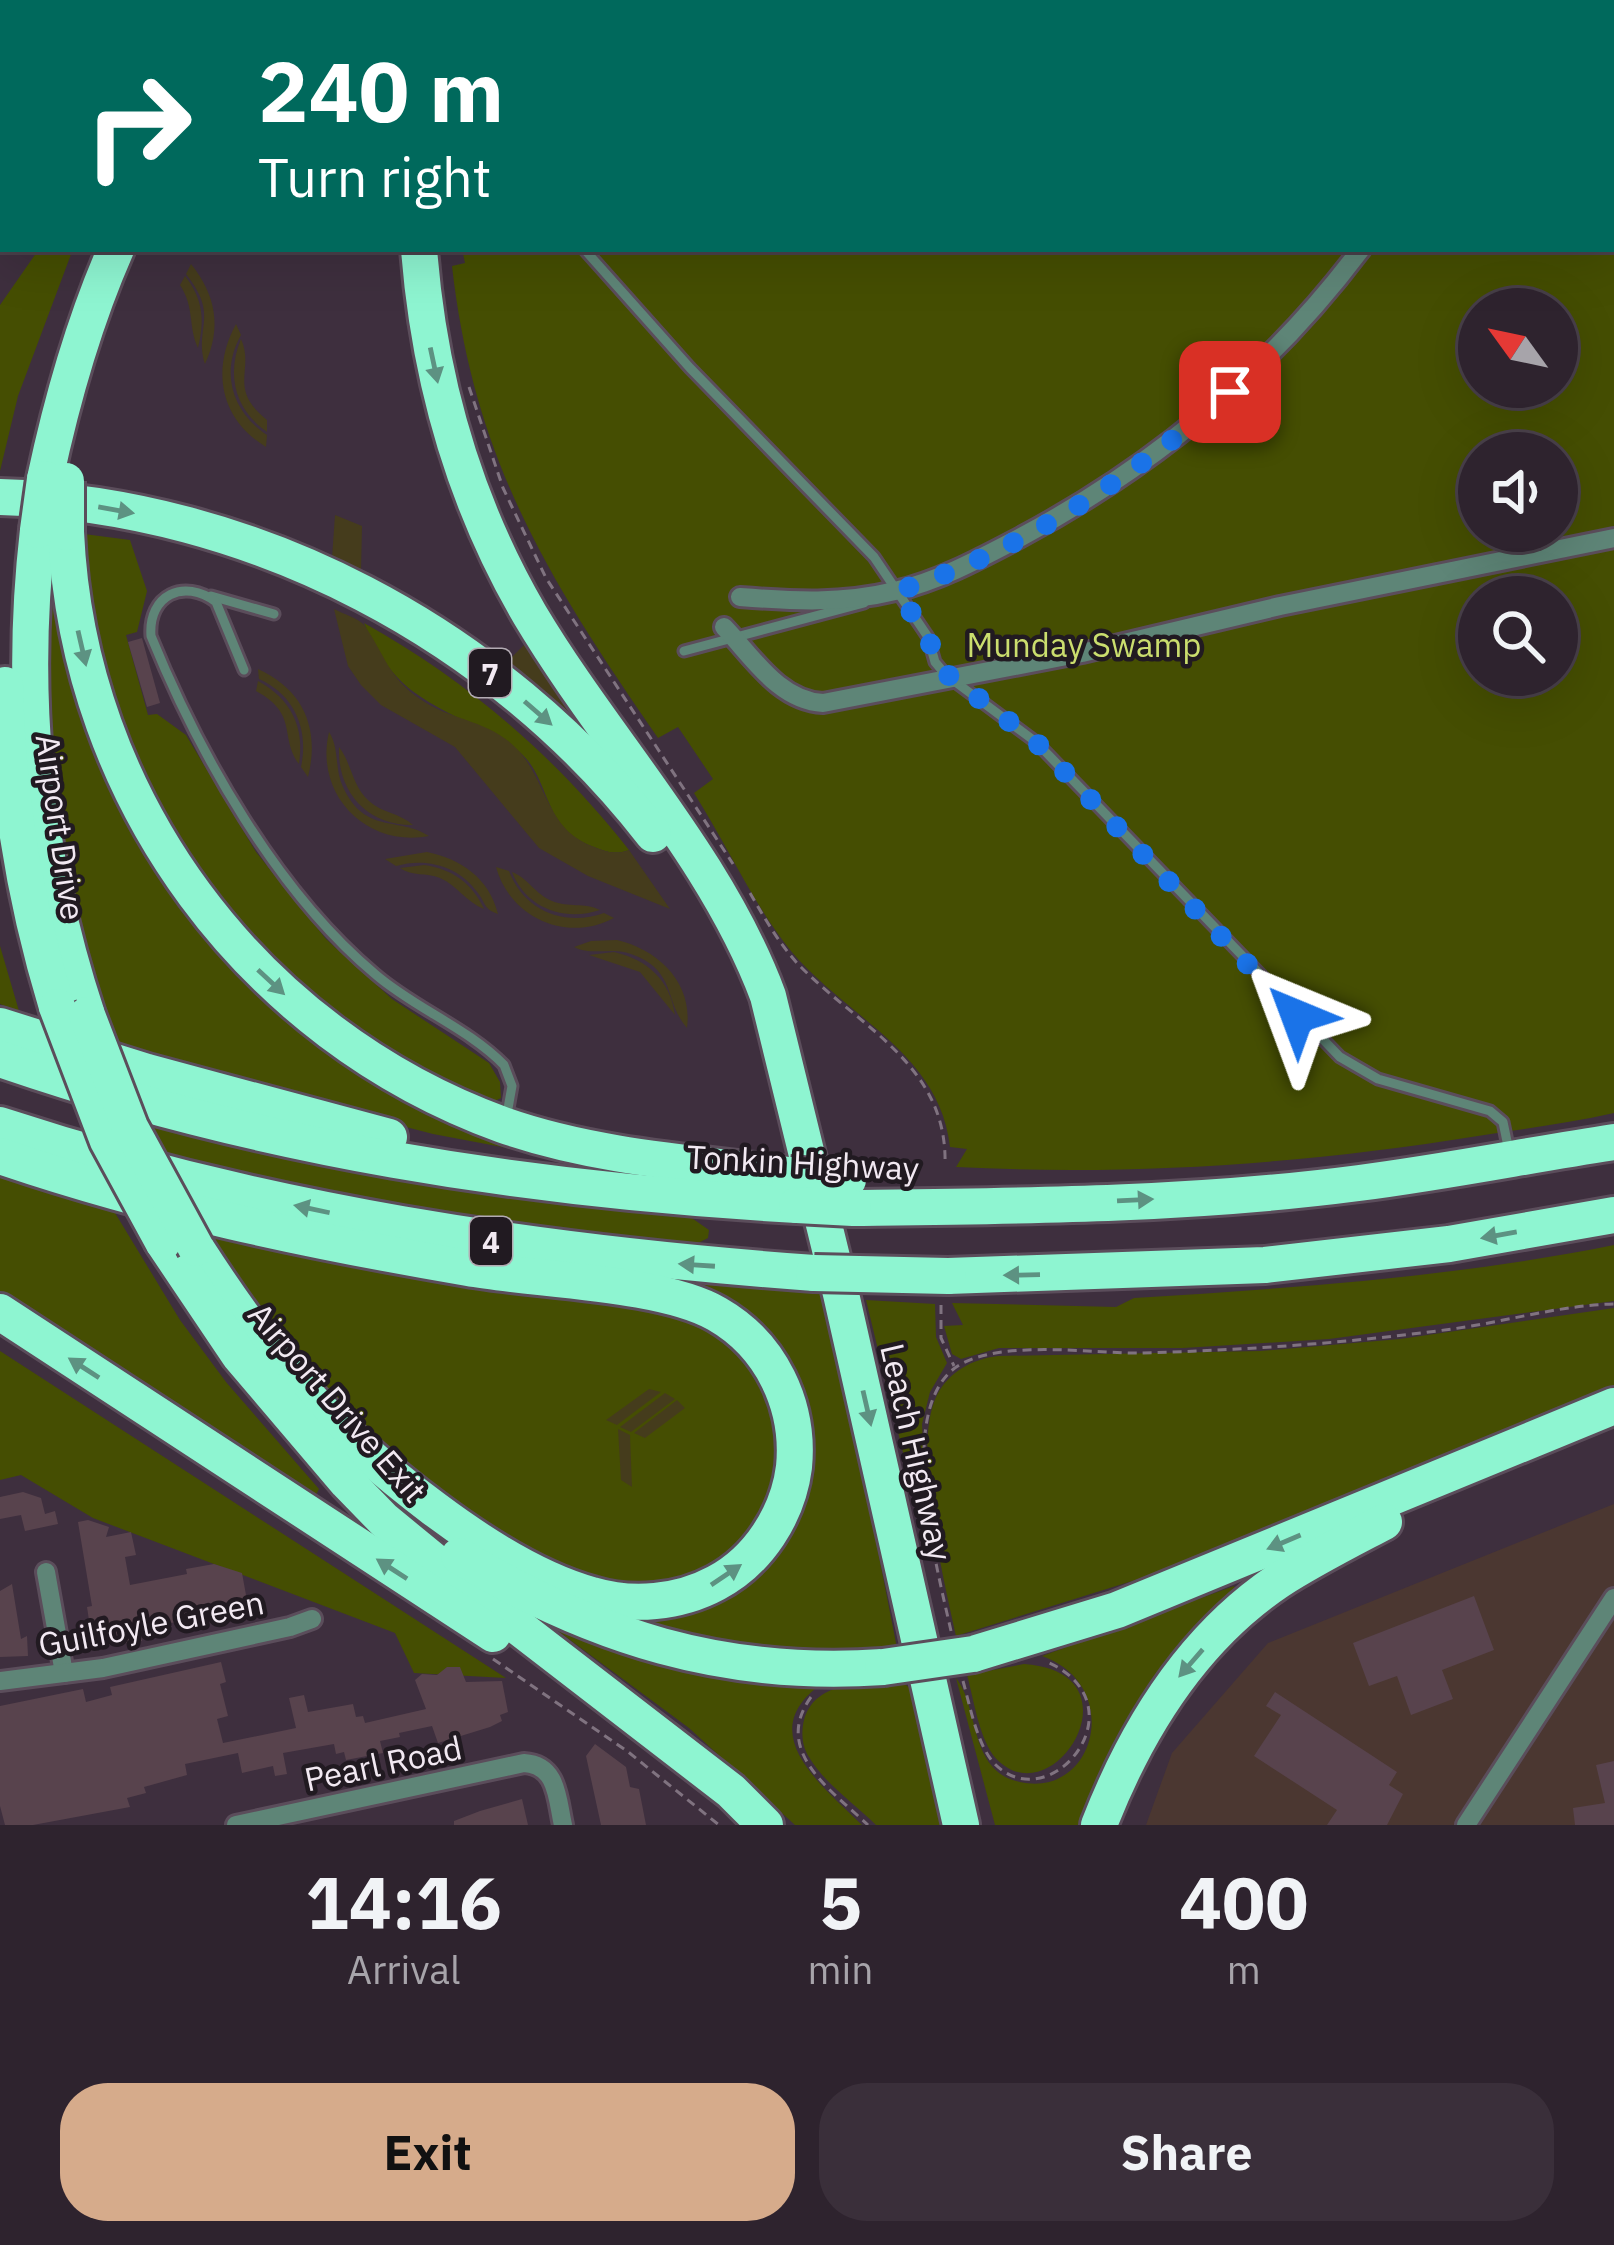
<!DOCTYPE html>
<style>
body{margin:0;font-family:"IBM Plex Sans",sans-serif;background:#3a2f3a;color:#f1f3f6;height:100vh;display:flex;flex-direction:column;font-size:45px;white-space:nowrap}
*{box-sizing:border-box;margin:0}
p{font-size:39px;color:#a7a4aa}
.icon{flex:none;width:66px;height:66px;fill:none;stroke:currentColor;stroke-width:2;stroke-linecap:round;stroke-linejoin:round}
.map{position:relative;height:1825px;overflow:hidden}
.sheet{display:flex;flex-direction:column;background:#2e232e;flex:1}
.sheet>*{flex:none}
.guide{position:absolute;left:0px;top:0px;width:1614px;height:252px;box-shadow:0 12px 48px #0002,0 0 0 3px #49404a;background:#00695c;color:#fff;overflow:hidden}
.needle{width:78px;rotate:303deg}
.fabs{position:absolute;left:1458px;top:288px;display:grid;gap:24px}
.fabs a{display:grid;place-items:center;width:120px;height:120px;border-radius:50%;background:#2e232e;box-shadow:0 12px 48px #0002,0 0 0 3px #49404a;font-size:60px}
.pin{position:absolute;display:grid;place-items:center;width:102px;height:102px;color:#fff;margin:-51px;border-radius:24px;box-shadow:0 6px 18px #0006}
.me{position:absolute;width:132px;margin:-66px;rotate:316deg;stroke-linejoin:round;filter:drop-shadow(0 0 9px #0008)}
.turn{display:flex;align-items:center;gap:42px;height:252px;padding:0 60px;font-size:54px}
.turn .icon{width:156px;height:156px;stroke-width:2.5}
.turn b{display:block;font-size:84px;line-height:102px}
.eta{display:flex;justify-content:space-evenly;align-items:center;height:204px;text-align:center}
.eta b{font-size:72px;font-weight:700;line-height:84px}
.primary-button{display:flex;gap:24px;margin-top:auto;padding:24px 60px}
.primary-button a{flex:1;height:138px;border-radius:48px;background:#d6ab8b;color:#111;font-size:48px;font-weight:700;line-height:138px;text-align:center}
.primary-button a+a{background:#3a2f3a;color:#f1f3f6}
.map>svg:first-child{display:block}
.industrial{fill:#4b3731}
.green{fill:#454e02;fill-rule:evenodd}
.sand{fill:#453c1c}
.building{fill:#58434d}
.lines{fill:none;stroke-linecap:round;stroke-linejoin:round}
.service-casing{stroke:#5b4d5b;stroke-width:15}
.minor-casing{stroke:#5b4d5b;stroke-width:24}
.motorway-casing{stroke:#5b4d5b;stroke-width:42}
.path{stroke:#807380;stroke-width:3;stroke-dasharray:9 6;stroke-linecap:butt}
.service{stroke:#5e8577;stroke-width:9}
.minor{stroke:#5e8577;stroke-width:18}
.motorway{stroke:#8ef5d1;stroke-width:36}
.motorway-bridge-casing{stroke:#5b4d5b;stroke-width:42;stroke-linecap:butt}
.motorway-bridge{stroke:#8ef5d1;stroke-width:36}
.oneway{fill:#5d9282}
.route{stroke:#1a73e8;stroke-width:21;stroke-dasharray:0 37.8}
.labels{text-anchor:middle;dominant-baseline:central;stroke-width:9;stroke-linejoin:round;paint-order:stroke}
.shield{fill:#211a21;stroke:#b3abb3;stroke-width:3}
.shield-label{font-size:30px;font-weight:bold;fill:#f2e9f2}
.park-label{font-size:33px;fill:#cbde6e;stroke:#211a21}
.street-label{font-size:33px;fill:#f2e9f2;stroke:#211a21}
</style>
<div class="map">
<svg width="1614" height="1825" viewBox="0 0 1614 1825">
<rect width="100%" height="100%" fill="#3e2f3e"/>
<path class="industrial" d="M1614,1504v321h-468l26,-72 96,-110z"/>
<g class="green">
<path d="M508,0h1106v1113c-45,10 -91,16 -136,23 -174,28 -346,40 -522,31l11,-18 -17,-2c-10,-94 -104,-130 -159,-196 -38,-47 -64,-106 -97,-158l19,-14 -35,-52 -20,11c-109,-158 -184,-277 -206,-472l13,-3 -3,-14h1149v-246h-1103zM1479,309h78v78h-78zM1479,453h78v78h-78zM1479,597h78v78h-78z"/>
<path d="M39,249h34l-55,147 -18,75v-166z"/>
<path d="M84,534l46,6 17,51 -10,41 -11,3 22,80 9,-1 29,21 70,117 70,87 66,60 97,64 11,19 1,16 -15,7 -98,-49 -140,-114 -80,-113 -54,-114 -15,-59z"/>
<path d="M51,580h5l160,363 354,217 -137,-26 -320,-83 -10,-27 -49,-205 -9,-171z"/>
<path d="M364,623c104,58 191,133 265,227 -13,5 -22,2 -35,-3 -55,-20 -41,-70 -78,-98 -10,-7 -23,-12 -33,-18 -61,-33 -90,-40 -119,-108z"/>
<path d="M0,946l19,65 -19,-7z"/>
<path d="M139,1115l269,61 171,29 107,9 23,16 -1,8 -24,12 -202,-24 -321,-67z"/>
<path d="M0,1171l109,32 71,117 46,62 93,107 -7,13 -312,-207z"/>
<path d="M199,1227l434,76 84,21 62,79 3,81 -42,72 -80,35 -69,-13 -40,-17 -111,-69 -102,-87 -44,-49 -79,-101z"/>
<path d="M1614,1245v56l-285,38 -146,9h-184l-38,11 -9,-5 -8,-28 19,-1 -11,-22 164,4 18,-9c161,-10 321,-21 480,-53z"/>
<path d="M700,1284l127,8 70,356 -99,4 -56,-3 -122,-33 140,-45 35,-196 -26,-40 -71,-43z"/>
<path d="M866,1300l69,4 1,33 11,26 -17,29 -8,32 6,118 -3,1z"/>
<path d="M1614,1308v83l-408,167 -250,78c-12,-56 -45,-189 -19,-241 12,-23 35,-36 61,-39l262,-5 140,-12z"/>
<path d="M0,1351l506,327 -92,-5 -19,-40 -302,-115 -72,-43 -21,5z"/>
<path d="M1234,1586l6,14 -149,225h-96l-39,-147c24,30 12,93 64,104 76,17 104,-97 22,-126z"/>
<path d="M539,1617l290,62c-80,50 -11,103 33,146h-67l-106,-97z"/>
<path d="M1024,1664c122,8 26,161 -31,91 -15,-22 -19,-55 -26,-80z"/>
<path d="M903,1683l7,5 30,137h-64c-21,-21 -52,-42 -67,-68 -7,-11 -8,-24 -5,-37 12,-42 64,-36 99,-37z"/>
</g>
<g class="sand">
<path d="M191,264c25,31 31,64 14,100 -11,-37 15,-47 -19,-90z"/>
<path d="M185,276c18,23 20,44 13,72 -10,-21 -3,-40 -18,-63z"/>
<path d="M236,324l5,11c-21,37 -9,77 26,100l-1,12c-46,-28 -55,-77 -30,-123z"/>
<path d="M241,339c14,31 -14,49 26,81v12c-32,-22 -41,-57 -26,-93z"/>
<path d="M335,515l27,11 -1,45 -29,-13z"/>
<path d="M334,609c9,5 25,9 31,17 19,28 24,52 55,73 31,22 70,21 97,50 31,33 29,81 77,98 13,5 22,8 35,3l41,59 -82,-33 -49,-28 -84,-101 -74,-42 -20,-20 -13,-19z"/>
<path d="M535,634l66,115 -67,-64 -29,-21z"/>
<path d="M258,669c46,21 62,60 50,108l-7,-10c8,-37 -6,-72 -42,-88z"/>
<path d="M258,681c33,18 47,46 41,83 -20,-27 0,-50 -43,-73z"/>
<path d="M329,732c11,17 5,36 14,55 22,48 55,29 86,49 -62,12 -115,-41 -100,-104z"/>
<path d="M339,747c13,17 13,39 30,54 13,12 31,12 44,24 -45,1 -76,-33 -74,-78z"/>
<path d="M427,852c34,7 62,26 71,62 -14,-5 -12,-10 -20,-21 -19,-27 -52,-36 -82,-27l-11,-7z"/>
<path d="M424,865c28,4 48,18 60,44 -18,-7 -26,-23 -44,-31 -14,-6 -27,-1 -40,-10z"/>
<path d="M496,867l13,4c15,40 56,56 95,42l10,5c-47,25 -104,0 -118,-51z"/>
<path d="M512,872c16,6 23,22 40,29 17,7 32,1 48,9 -36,12 -74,-2 -88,-38z"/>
<path d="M617,940c42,10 76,43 70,88 -23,-26 -10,-58 -56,-74 -19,-7 -40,2 -57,-7l17,-6z"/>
<path d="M614,952c34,8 56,28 61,63l-35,-43 -51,-17z"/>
<path d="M649,1389l12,3 -44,33 -11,-5z"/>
<path d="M665,1393l10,6 -44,33 -11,-5z"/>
<path d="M677,1400l8,8 -40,30 -11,-5z"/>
<path d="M618,1429l12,6 2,52 -11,-7z"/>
</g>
<g class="building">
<path d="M142,638l18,65 -13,4 -19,-65z"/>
<path d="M23,1492l18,6 4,16 10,-3 3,13 -33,7 -4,-16 -21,4v-22z"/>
<path d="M88,1520l21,7 -3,10 25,-5 5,23 -11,2 5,28 57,-11 -1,-5 28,-5 28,9 6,33 -11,2 1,7 -68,8 1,7 -30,5 1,6 -49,6 -6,-40 5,-1 -14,-84z"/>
<path d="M12,1584l9,55 6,-3 1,20 -28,1v-66z"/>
<path d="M1474,1596l20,54 -52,20 11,29 -42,16 -14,-39 -28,10 -16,-43z"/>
<path d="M221,1662l5,20 -6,2 8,32 -11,3 6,24 73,-15 -7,-30 15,-3 4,17 45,-8 3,13 7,-1 2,7 61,-14 -11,-29 7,-6 15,1 10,-8h13l6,15 36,-1 6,31 -8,3 2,6 -12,6 -52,16 -6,-17 -33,7 1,4 -20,4 3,12 -37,7 -2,-8 -8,2 -2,-10 -51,9 4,21 -12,2 -2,-10 -31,7 -4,-20 -53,11 2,11 -43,12 2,6 -19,5 3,9 -97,18h-28l-5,-19v-100l83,-17 3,13 26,-7 -2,-8z"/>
<path d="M1275,1692l122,80 -8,13 14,9 -16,31h-60l10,-15 -83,-54 27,-41 -15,-9z"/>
<path d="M595,1744l31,23 4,20 9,2 7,36h-45l-15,-69z"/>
<path d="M1614,1761v64h-39l-2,-17 32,-5 -9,-38z"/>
<path d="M522,1799l6,26h-74v-4l26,-10z"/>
</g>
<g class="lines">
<g class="service-casing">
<g id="service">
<path d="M568,3l1,-3"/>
<path d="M584,249l106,119 184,189 54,80 7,25 11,13 90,67 304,315 38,22 112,32 13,11 6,29"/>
<path d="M211,596l63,18"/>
<path d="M684,651l180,-48"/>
<path d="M244,670l-28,-68c-32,-24 -68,-7 -65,34 48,118 126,256 224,338 39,34 93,54 129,91l8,21 -5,28"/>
</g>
</g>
<g class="minor-casing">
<g id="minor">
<path d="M1499,3l1,-3"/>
<path d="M740,597c53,4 102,7 155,-6 44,-10 86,-33 126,-54 133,-71 249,-167 340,-288"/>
<path d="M724,627c28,29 55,74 99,76l259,-50 198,-47 334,-68"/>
<path d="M46,1572l18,101"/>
<path d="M0,1681l103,-13 187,-41 22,-8"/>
<path d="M236,1825l288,-62c34,2 33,36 39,62"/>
<path d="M1466,1825l148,-227"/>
</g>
</g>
<g class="motorway-casing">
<g id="motorway">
<path d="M197,3l2,-3"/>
<path d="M228,3l2,-3"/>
<path d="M264,3l3,-3"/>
<path d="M443,3v-3"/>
<path d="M0,208l3,-3"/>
<path d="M419,249c10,130 45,253 111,366 75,126 187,243 238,381l73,298 120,531"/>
<path d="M45,479c17,-80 38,-155 71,-230"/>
<path d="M0,497c254,8 498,137 653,337"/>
<path d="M38,530c-19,164 -3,328 49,485"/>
<path d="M66,532c12,267 186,502 437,593 91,32 190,38 286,50"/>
<path d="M5,685c2,111 20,217 52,322"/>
<path d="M0,1026l147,46 242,65"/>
<path d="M0,1059c258,89 526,131 797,146"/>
<path d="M0,1125c265,87 537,128 814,148"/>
<path d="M0,1156c152,52 310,85 468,112 67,12 194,14 249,46 54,31 83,91 77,153 -6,48 -36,94 -78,116 -37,20 -84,24 -124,12 -98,-27 -226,-134 -294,-209 -38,-42 -71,-90 -102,-138"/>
<path d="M853,1208c168,-2 339,-3 506,-25 86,-11 170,-28 255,-41"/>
<path d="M163,1242l76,113 108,127 37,38 67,55 280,216 34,34"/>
<path d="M948,1276l317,-11 184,-21 165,-29"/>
<path d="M0,1312l493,322"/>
<path d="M459,1556c134,81 266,122 424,111"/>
<path d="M973,1654l144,-44 497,-204"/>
<path d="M1099,1825c37,-95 93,-186 179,-244 34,-22 70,-40 106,-59"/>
</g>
</g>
<g class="path">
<path d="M469,387l34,101 43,90 187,286"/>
<path d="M750,893c14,24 28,49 47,70 61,64 151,101 148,202"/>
<path d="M941,1305v33l13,28"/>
<path d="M951,1631c-14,-63 -52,-205 -3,-257 36,-38 143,-20 194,-21 104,-3 207,-10 310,-24 53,-7 108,-24 162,-25"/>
<path d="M493,1659l134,92 92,74"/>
<path d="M963,1681c7,25 13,59 29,80 56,64 155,-57 53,-100"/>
<path d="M811,1697c-39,54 20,93 57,128"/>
</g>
<use href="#service" class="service"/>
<use href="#minor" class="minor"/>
<use href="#motorway" class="motorway"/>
<g class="motorway-bridge-casing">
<g id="motorway-bridge">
<path d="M38,530l7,-51"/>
<path d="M66,532v-51"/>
<path d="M57,1007l51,134 55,101"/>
<path d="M87,1015l43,112 66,121"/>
<path d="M789,1175l59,5"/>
<path d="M797,1205l56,3"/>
<path d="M814,1273l134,3"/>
<path d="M883,1667l90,-13"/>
</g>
</g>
<use href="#motorway-bridge" class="motorway-bridge"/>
</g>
<defs><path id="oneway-solid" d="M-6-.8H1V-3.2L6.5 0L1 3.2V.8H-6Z" transform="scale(3)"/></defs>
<g class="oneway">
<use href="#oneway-solid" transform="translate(434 365) rotate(78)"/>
<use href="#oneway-solid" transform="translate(116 510) rotate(10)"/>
<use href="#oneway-solid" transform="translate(82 648) rotate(77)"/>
<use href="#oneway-solid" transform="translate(538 713) rotate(41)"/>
<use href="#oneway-solid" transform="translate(271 982) rotate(43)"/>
<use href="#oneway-solid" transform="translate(1135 1200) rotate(-3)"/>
<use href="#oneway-solid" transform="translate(312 1209) rotate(-168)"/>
<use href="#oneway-solid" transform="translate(1499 1235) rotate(170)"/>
<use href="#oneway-solid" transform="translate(697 1265) rotate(-176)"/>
<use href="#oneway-solid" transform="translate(1022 1275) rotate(179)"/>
<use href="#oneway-solid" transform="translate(84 1368) rotate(-147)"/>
<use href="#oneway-solid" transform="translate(867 1408) rotate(77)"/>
<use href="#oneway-solid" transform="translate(1284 1542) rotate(157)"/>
<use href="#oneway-solid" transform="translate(392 1569) rotate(-147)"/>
<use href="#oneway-solid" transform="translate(726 1575) rotate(-34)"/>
<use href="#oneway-solid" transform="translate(1191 1663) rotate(131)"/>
</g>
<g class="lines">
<path class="route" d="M1230,392c-97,85 -210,160 -333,199l31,46 11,31 97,74 261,274"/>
</g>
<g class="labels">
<g class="shield">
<rect x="469" y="649" width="42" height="48" rx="9"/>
<rect x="470" y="1217" width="42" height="48" rx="9"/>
</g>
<g class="shield-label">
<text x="490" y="673">7</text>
<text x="491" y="1241">4</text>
</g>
<g class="park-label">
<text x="1084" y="644">Munday Swamp</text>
</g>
<g class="street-label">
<text transform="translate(61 827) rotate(82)">Airport Drive</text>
<text transform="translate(803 1162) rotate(3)">Tonkin Highway</text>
<text transform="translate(338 1402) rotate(49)">Airport Drive Exit</text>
<text transform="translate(917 1452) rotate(77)">Leach Highway</text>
<text transform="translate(151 1623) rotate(-11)">Guilfoyle Green</text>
<text transform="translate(383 1763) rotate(-12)">Pearl Road</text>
</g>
</g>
</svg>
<div class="fabs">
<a><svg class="needle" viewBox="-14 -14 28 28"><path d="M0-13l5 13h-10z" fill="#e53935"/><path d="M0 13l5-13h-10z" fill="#a7a4aa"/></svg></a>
<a><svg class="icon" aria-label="sound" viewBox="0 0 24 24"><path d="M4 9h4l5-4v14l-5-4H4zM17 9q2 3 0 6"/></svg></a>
<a><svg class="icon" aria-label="search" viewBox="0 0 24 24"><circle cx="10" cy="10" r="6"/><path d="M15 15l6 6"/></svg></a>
</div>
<div class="pin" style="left:1230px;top:392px;background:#d93025"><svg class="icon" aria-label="arrive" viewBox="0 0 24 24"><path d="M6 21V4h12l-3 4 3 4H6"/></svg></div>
<svg class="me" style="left:1297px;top:1016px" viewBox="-20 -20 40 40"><path d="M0-17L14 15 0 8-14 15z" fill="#1a73e8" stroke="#fff" stroke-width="4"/></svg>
<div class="guide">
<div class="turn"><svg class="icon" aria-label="right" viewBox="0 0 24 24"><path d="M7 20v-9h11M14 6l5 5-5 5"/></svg><div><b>240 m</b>Turn right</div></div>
</div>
</div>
<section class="sheet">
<div class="eta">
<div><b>14:16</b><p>Arrival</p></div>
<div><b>5</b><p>min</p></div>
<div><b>400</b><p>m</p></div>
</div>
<div class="primary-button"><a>Exit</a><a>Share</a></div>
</section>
